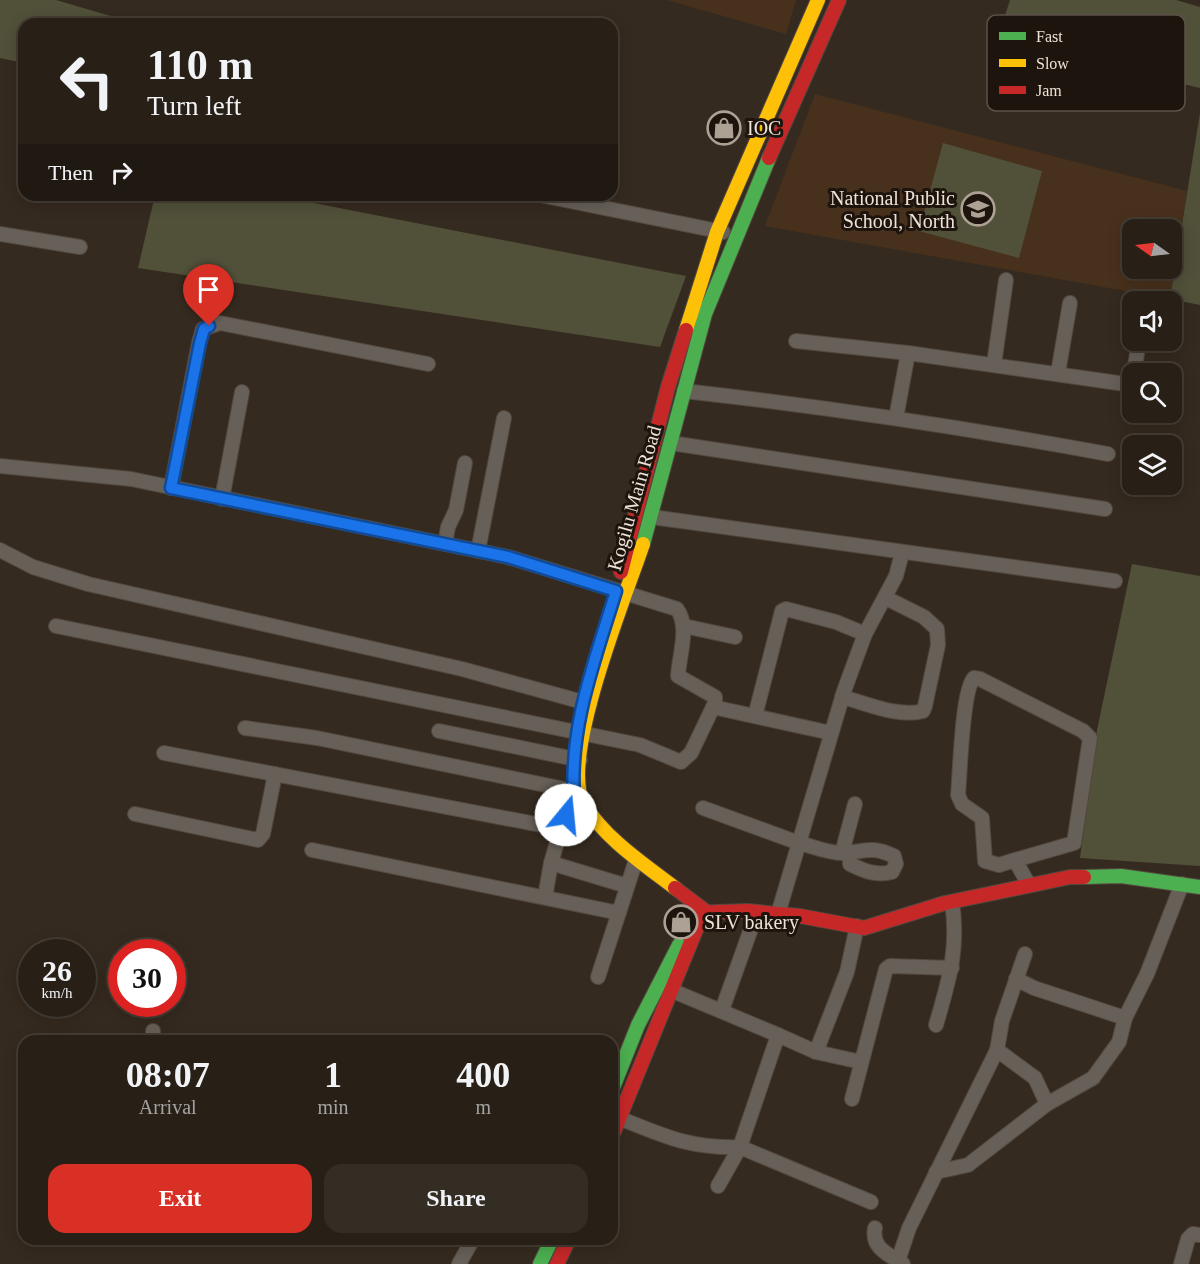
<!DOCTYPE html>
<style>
body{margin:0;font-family:"Times New Roman",serif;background:#342d24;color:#f1f3f6;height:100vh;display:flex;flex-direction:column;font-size:22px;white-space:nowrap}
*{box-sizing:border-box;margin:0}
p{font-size:20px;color:#a5a3a1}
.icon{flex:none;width:33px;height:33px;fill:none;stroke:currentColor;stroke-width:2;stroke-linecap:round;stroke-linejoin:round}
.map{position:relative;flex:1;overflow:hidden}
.sheet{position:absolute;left:18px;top:1035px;width:600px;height:210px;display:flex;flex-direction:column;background:#282017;border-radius:18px;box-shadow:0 3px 15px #0003,0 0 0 2px #443e36}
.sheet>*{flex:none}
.top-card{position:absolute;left:18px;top:18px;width:600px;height:183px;border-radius:18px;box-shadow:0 3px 15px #0003,0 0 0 2px #443e36;background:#282017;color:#f1f3f6;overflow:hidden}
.needle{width:39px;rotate:284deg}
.buttons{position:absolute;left:1122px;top:219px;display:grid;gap:12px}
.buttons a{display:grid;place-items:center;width:60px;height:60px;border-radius:12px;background:#282017;box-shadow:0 3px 15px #0003,0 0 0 2px #443e36;font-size:30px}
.speed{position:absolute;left:18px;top:939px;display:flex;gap:12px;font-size:30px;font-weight:700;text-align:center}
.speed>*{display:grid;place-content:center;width:78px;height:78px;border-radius:50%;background:#282017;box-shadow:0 3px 15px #0003,0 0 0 2px #443e36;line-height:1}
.speed small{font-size:15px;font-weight:400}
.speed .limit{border:9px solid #d22;background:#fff;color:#111}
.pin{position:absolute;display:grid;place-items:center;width:51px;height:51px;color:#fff;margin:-62px -26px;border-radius:50% 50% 50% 0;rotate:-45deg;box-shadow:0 0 6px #0007}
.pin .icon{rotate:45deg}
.me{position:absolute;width:66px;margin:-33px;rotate:17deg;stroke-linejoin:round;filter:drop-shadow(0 0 4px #0008)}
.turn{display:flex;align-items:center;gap:21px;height:126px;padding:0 30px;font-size:27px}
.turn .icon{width:78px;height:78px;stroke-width:2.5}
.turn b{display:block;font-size:42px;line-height:51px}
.then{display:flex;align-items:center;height:57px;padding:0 30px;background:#0003;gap:12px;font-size:22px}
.eta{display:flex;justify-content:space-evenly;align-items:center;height:102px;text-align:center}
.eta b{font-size:36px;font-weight:800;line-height:42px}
.button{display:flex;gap:12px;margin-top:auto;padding:12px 30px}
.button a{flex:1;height:69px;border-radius:18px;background:#d93025;color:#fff;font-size:24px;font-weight:800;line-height:69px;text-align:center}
.button a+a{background:#342d24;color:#f1f3f6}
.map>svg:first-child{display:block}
.built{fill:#48311c;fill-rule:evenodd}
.green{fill:#51513a}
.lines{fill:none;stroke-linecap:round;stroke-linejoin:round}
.street-casing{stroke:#52483f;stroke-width:16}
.fast-casing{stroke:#52483f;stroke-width:16}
.slow-casing{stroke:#52483f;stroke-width:16}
.jam-casing{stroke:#52483f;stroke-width:16}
.street{stroke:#676058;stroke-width:14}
.fast{stroke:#4caf50;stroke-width:14}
.slow{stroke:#ffc107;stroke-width:14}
.jam{stroke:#c62828;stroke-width:14}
.route-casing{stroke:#114b97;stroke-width:15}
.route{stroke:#1a73e8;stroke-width:10}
.labels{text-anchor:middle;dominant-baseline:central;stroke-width:6;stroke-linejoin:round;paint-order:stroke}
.poi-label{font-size:20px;fill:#eee1d6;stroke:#1d150d;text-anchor:start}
.street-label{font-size:20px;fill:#eee1d6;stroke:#1d150d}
.key{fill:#1d150d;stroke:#5c5249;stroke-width:1.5}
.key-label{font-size:16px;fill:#eee1d6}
</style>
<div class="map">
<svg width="1200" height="1264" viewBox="0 0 1200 1264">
<rect width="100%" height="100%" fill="#352a1f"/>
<g class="built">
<path d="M667,0h129l-10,34z"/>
<path d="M815,94l372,97 -17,108 -405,-73zM1132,230h40v38h-40z"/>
</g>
<g class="green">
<path d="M0,0h56l82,24h-114v39l-24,-5z"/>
<path d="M1010,0h166l24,7v81l-203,-48z"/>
<path d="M1200,113v192l-30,-6z"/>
<path d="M943,143l99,28 -23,87 -100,-27z"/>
<path d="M155,195h118l413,81 -26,71 -522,-79z"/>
<path d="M1132,564l68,12v290l-120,-8 17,-128z"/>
</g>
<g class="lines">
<g class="street-casing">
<g id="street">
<path d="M540,195l183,37"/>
<path d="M0,234l80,13"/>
<path d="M796,341l112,12 224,32v-4"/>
<path d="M994,364l12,-84"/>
<path d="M1058,373l12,-70"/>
<path d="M1134,374l5,-34"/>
<path d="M684,391c142,16 283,37 424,63"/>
<path d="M896,418l12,-65"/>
<path d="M671,443l434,66"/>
<path d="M0,466l131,13 377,78 169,52c13,18 2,46 1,67l37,21v6l-24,50 -10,9 -41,-17 -584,-119"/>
<path d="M171,488l28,-145 4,-14 17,-6 208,41"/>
<path d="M222,499l20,-107"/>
<path d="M652,517l463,64"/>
<path d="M445,544l3,-17 8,-17 9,-47"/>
<path d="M0,550l33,17 55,17 374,85 128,35"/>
<path d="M478,551l26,-133"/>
<path d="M684,626l51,11"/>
<path d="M842,697c24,6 56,21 81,14l2,-5 13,-61 -1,-16 -13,-12 -38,-19"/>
<path d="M713,707l118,26"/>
<path d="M755,716l27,-105 4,-2 50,13 29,12"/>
<path d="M245,728l72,10 262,54"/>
<path d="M439,731l141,29"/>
<path d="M164,753l398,76"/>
<path d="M703,808l96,35 -21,71"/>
<path d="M135,814l123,26 5,-6 12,-60"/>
<path d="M312,850l307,63"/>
<path d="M849,851l1,13c14,7 26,12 42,8l4,-8 -2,-8c-25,-11 -28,-4 -52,-3 -14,0 -30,-7 -43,-10l45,-152 21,-57 31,-58 6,-23"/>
<path d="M842,853l13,-49"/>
<path d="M1015,860l59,-17 16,-105 -7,-7 -103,-52 -6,-1c-12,12 -14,96 -16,117l4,9 20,14 3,43 14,4 16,-5 14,25"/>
<path d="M551,863l76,23"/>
<path d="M545,897l6,-34 18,-62 12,-4"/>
<path d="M1025,954l-23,67 -5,29 38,28 12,26"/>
<path d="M598,977l37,-114"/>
<path d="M1016,979l18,9 91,30"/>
<path d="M673,991l105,44 -38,112 131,55"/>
<path d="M722,1010l35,-98"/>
<path d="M936,1025c13,-45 23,-76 16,-123"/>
<path d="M778,1035l38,17 45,10"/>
<path d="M153,1041v-10"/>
<path d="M816,1052l31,-80 10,-46"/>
<path d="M852,1099l34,-130 4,-3 62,2"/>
<path d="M619,1118c45,18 72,31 121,29"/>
<path d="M936,1172l32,-7 79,-61 46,-26 26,-36 6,-24 22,-44 35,-90"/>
<path d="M718,1186l22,-39"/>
<path d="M875,1228c-4,20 13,26 28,36"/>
<path d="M898,1261l11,-33 88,-178"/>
<path d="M459,1264l14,-25"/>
<path d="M1181,1264l7,-25 5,-5 7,1"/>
</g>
</g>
<g class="fast-casing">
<g id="fast">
<path d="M643,544l62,-230 64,-156"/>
<path d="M1084,877l37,-1 79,11"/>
<path d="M612,1090l26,-65 41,-80"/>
<path d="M540,1264l12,-25"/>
</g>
</g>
<g class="slow-casing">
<g id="slow">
<path d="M686,330l31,-98 101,-232"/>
<path d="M643,544c-17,51 -85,216 -59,260 20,34 61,61 91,84"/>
</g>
</g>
<g class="jam-casing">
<g id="jam">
<path d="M769,158l70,-158"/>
<path d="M621,572l47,-185 18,-57"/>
<path d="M692,913l55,-2 53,5 64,12 81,-25 125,-26h14"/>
<path d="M612,1136l92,-226 -29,-22"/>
<path d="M557,1264l12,-25"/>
</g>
</g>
<use href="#street" class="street"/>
<use href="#fast" class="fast"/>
<use href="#slow" class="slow"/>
<use href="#jam" class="jam"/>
</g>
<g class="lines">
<g class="route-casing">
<path id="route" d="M209,326l-5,3 -4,14 -29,145 337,69 108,34c-21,69 -47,135 -42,208l-5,2 -3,14"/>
</g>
<use href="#route" class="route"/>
</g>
<defs>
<g id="shop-ring" transform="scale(1.725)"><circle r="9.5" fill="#1d150d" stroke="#ada196" stroke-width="1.5"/><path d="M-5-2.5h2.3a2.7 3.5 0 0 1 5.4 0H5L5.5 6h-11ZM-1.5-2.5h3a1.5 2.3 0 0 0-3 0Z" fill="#ada196"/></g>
<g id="school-ring" transform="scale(1.725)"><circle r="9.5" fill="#1d150d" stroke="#ada196" stroke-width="1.5"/><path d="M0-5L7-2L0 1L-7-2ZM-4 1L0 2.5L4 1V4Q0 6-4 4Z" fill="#ada196"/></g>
</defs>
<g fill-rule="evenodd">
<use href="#shop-ring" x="724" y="128"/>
<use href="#school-ring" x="978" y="209"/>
<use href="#shop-ring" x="681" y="922"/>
</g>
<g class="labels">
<g class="poi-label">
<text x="747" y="128">IOC</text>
<text x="955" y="198" text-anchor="end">National Public<tspan x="955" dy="23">School, North</tspan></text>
<text x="704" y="922">SLV bakery</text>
</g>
<g class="street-label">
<text transform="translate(634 498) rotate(-74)">Kogilu Main Road</text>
</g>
</g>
<rect x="987" y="15" width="198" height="96" rx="9" class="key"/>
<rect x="999" y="32" width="27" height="8" fill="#4caf50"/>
<rect x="999" y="59" width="27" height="8" fill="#ffc107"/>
<rect x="999" y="86" width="27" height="8" fill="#c62828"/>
<g class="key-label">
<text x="1036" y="42">Fast</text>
<text x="1036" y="69">Slow</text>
<text x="1036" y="96">Jam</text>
</g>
</svg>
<div class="buttons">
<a><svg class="needle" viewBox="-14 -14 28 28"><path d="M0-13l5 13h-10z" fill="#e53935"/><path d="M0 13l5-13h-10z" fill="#a5a3a1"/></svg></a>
<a><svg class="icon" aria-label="sound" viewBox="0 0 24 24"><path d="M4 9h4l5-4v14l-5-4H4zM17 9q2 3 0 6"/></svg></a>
<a><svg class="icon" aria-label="search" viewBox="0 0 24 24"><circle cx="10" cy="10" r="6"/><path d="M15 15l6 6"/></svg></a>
<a><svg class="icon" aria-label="layers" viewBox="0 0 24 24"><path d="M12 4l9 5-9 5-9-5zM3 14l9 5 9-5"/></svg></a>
</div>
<div class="speed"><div>26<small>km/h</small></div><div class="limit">30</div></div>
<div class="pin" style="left:209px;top:326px;background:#d93025"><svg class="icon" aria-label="arrive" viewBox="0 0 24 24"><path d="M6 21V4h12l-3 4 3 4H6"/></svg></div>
<svg class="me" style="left:566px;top:815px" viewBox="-20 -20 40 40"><circle r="19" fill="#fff"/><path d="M0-13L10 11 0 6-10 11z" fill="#1a73e8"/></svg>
<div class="top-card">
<div class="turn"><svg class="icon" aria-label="left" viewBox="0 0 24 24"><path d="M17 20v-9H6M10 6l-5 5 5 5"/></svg><div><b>110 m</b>Turn left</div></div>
<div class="then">Then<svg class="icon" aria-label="right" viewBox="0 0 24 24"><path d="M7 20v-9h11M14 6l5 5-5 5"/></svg></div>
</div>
<section class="sheet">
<div class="eta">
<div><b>08:07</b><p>Arrival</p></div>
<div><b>1</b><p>min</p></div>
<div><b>400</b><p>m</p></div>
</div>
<div class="button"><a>Exit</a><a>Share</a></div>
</section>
</div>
